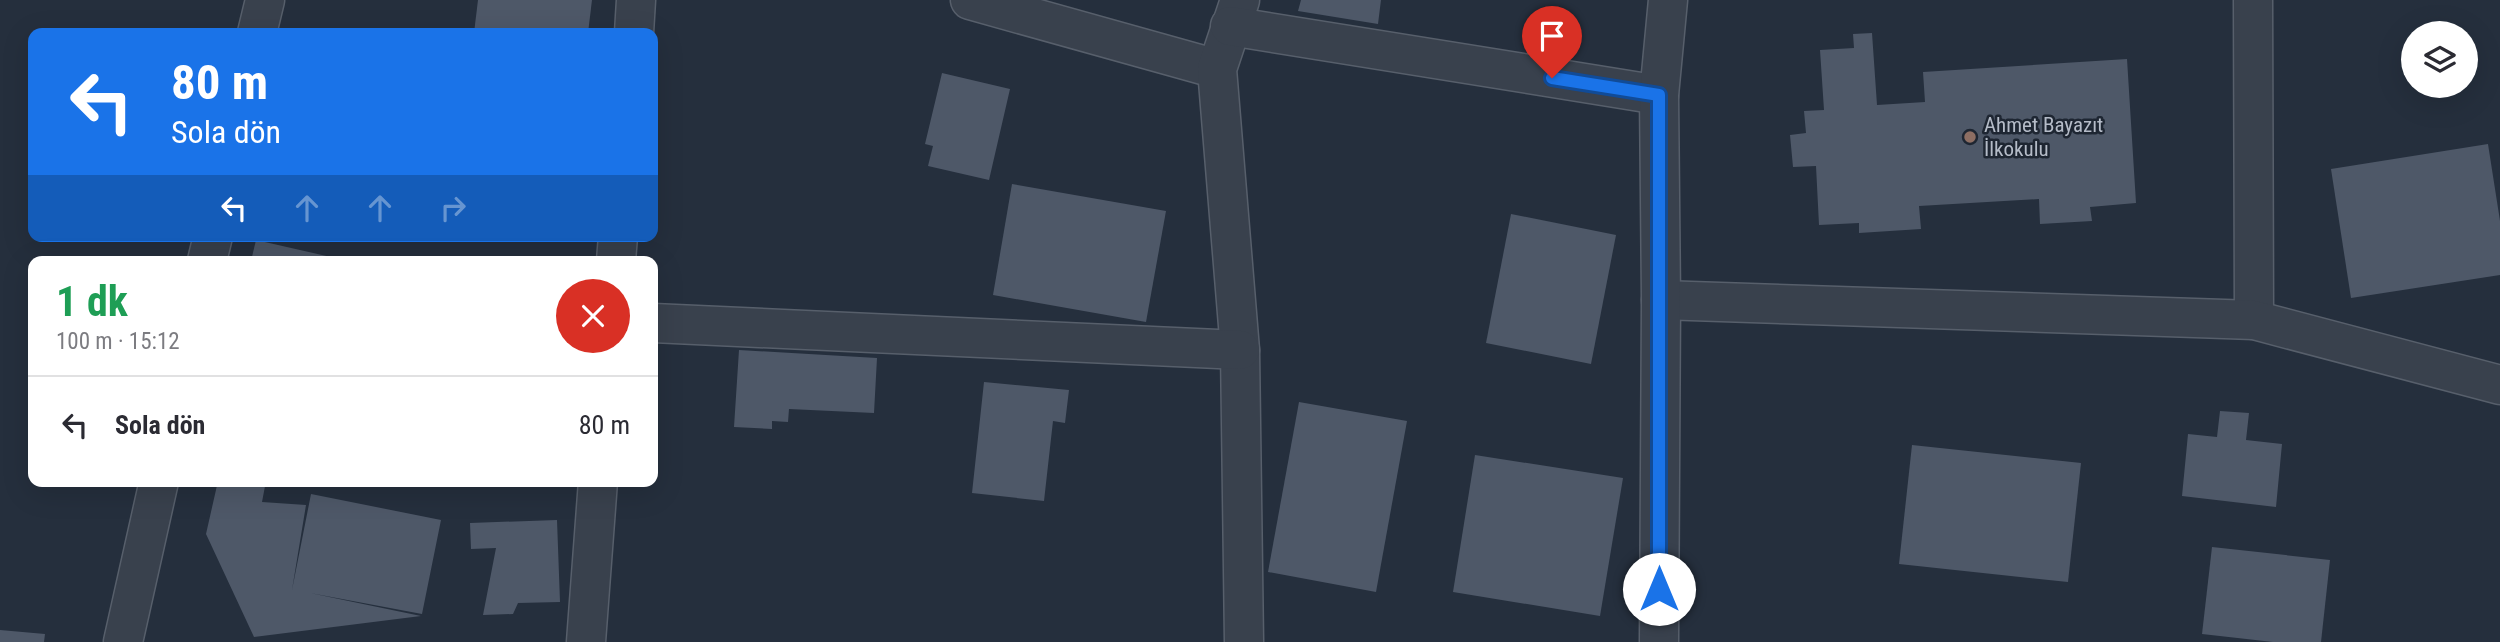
<!DOCTYPE html>
<html lang="tr">
<meta charset="utf-8">
<style>
body{margin:0;font-family:"Roboto Condensed",sans-serif;background:#f2f2f3;color:#2b2b33;height:100vh;display:flex;flex-direction:column;font-size:26px;white-space:nowrap}
*{box-sizing:border-box;margin:0}
p{font-size:23px;color:#7c7c81}
.icon{flex:none;width:38px;height:38px;fill:none;stroke:currentColor;stroke-width:2;stroke-linecap:round;stroke-linejoin:round}
.map{position:relative;flex:1;overflow:hidden}
.drawer{position:absolute;left:28px;top:256px;width:630px;height:231px;display:flex;flex-direction:column;background:#fff;border-radius:14px;box-shadow:0 7px 28px #0002}
.drawer>*{flex:none}
.banner{position:absolute;left:28px;top:28px;width:630px;height:214px;border-radius:14px;box-shadow:0 7px 28px #0002;background:#1a73e8;color:#fff;overflow:hidden}
.buttons{position:absolute;left:2401px;top:21px;display:grid;gap:14px}
.buttons a{display:grid;place-items:center;width:77px;height:77px;border-radius:50%;background:#fff;box-shadow:0 7px 28px #0002;font-size:35px}
.pin{position:absolute;display:grid;place-items:center;width:60px;height:60px;color:#fff;margin:-72px -30px;border-radius:50% 50% 50% 0;rotate:-45deg;box-shadow:0 0 7px #0007}
.pin .icon{rotate:45deg}
.me{position:absolute;width:77px;margin:-38px;rotate:0deg;stroke-linejoin:round;filter:drop-shadow(0 0 5px #0008)}
.turn{display:flex;align-items:center;gap:24px;height:147px;padding:0 28px;font-size:32px}
.turn .icon{width:91px;height:91px;stroke-width:2.5}
.turn b{display:block;font-size:49px;line-height:60px}
.lanes{display:flex;align-items:center;height:66px;padding:0 28px;background:#0003;justify-content:center;gap:35px;direction:ltr}
.lanes .off{opacity:.35}
.round{display:grid;place-items:center;flex:none;width:74px;height:74px;border-radius:37px;background:#f2f2f3}
.headline{display:flex;align-items:center;justify-content:space-between;height:119px;padding:0 28px}
h1{font-size:42px;font-weight:700;line-height:52px;color:#1e9e55}
ul{padding:0;list-style:none}
li{display:flex;align-items:center;gap:21px;height:98px;padding:0 28px;border-top:2px solid #e1e1e2}
li div{flex:1}
li b{display:block;font-size:26px}
li em{font-style:normal}
.map>svg:first-child{display:block}
.building{fill:#4e5868}
.lines{fill:none;stroke-linecap:round;stroke-linejoin:round}
.street-casing{stroke:#575f6b;stroke-width:41}
.street{stroke:#39414d;stroke-width:38}
.route-casing{stroke:#114b97;stroke-width:18}
.route{stroke:#1a73e8;stroke-width:12}
.education-dot{fill:#8d6e63;stroke:#1e2632;stroke-width:2.5}
.labels{text-anchor:middle;dominant-baseline:central;stroke-width:5;stroke-linejoin:round;paint-order:stroke}
.poi-label{font-size:21px;fill:#b5bcc8;stroke:#1e2632;text-anchor:start}
</style>
<div class="map">
<svg width="2500" height="642" viewBox="0 0 2500 642">
<rect width="100%" height="100%" fill="#252f3d"/>
<g class="building">
<path d="M478,0h114l-4,33h-114z"/>
<path d="M1301,0h80l-3,24 -80,-13z"/>
<path d="M1872,33l5,72 48,-3 -2,-30 204,-13 9,144 -46,4 2,14 -52,3 -1,-25 -120,7 2,23 -62,4v-10l-40,2 -3,-59 -23,1 -3,-32 16,-2 -2,-22 20,-1 -4,-60 34,-2 -1,-14z"/>
<path d="M942,73l68,16 -21,91 -61,-14 5,-20 -8,-2z"/>
<path d="M2488,144l12,77v54l-149,23 -20,-129z"/>
<path d="M1012,184l154,27 -20,111 -153,-27z"/>
<path d="M1511,214l105,21 -25,129 -105,-21z"/>
<path d="M256,240l88,20 -1,1h-92z"/>
<path d="M739,350l138,8 -3,55 -85,-4 -1,13 -16,-1v8l-38,-2z"/>
<path d="M984,382l85,8 -4,33 -12,-2 -9,80 -72,-8z"/>
<path d="M1299,402l108,19 -31,171 -108,-20z"/>
<path d="M2220,411l29,2 -3,27 36,4 -6,63 -94,-11 6,-62 29,3z"/>
<path d="M1912,445l169,18 -13,119 -169,-18z"/>
<path d="M1475,455l148,23 -23,138 -147,-24z"/>
<path d="M218,481h48l-4,21 44,3 -14,85 19,-96 130,26 -19,94 -112,-21 111,23 -167,21 -48,-103z"/>
<path d="M557,520l3,82 -42,1 -5,11 -30,1 13,-67 -25,1 -1,-26z"/>
<path d="M2212,547l118,13 -9,82h-48l-71,-8z"/>
<path d="M0,630l45,4 -1,8h-44z"/>
</g>
<g class="lines">
<g class="street-casing">
<g id="street">
<path d="M970,0l247,69"/>
<path d="M1240,0l-23,69 23,281 4,292"/>
<path d="M2253,0l1,320"/>
<path d="M1230,26l429,69"/>
<path d="M257,33l8,-33"/>
<path d="M634,33l2,-33"/>
<path d="M207,261l6,-25"/>
<path d="M616,261l2,-25"/>
<path d="M1661,300l593,20 246,65"/>
<path d="M653,323l587,27"/>
<path d="M123,642l36,-161"/>
<path d="M586,642l12,-161"/>
<path d="M1659,642l2,-342 -2,-205 9,-95"/>
</g>
</g>
<use href="#street" class="street"/>
</g>
<g class="lines">
<g class="route-casing">
<path id="route" d="M1552,78l107,17v494"/>
</g>
<use href="#route" class="route"/>
</g>
<circle class="education-dot" cx="1970" cy="137" r="7"/>
<g class="labels">
<g class="poi-label">
<text x="1984" y="125">Ahmet Bayazıt<tspan x="1984" dy="24">İlkokulu</tspan></text>
</g>
</g>
</svg>
<div class="buttons">
<a><svg class="icon" aria-label="layers" viewBox="0 0 24 24"><path d="M12 4l9 5-9 5-9-5zM3 14l9 5 9-5"/></svg></a>
</div>
<div class="pin" style="left:1552px;top:78px;background:#d93025"><svg class="icon" aria-label="arrive" viewBox="0 0 24 24"><path d="M6 21V4h12l-3 4 3 4H6"/></svg></div>
<svg class="me" style="left:1659px;top:589px" viewBox="-20 -20 40 40"><circle r="19" fill="#fff"/><path d="M0-13L10 11 0 6-10 11z" fill="#1a73e8"/></svg>
<div class="banner">
<div class="turn"><svg class="icon" aria-label="left" viewBox="0 0 24 24"><path d="M17 20v-9H6M10 6l-5 5 5 5"/></svg><div><b>80 m</b>Sola dön</div></div>
<div class="lanes"><svg class="icon" aria-label="left" viewBox="0 0 24 24"><path d="M17 20v-9H6M10 6l-5 5 5 5"/></svg><svg class="icon off" aria-label="ahead" viewBox="0 0 24 24"><path d="M12 20V5M6 11l6-6 6 6"/></svg><svg class="icon off" aria-label="ahead" viewBox="0 0 24 24"><path d="M12 20V5M6 11l6-6 6 6"/></svg><svg class="icon off" aria-label="right" viewBox="0 0 24 24"><path d="M7 20v-9h11M14 6l5 5-5 5"/></svg></div>
</div>
<section class="drawer">
<div class="headline"><div><h1>1 dk</h1><p>100 m · 15:12</p></div><a class="round" style="background:#d93025;color:#fff"><svg class="icon" aria-label="close" viewBox="0 0 24 24"><path d="M6 6l12 12M18 6L6 18"/></svg></a></div>
<ul>
<li><svg class="icon" aria-label="left" viewBox="0 0 24 24"><path d="M17 20v-9H6M10 6l-5 5 5 5"/></svg><div><b>Sola dön</b></div><em>80 m</em></li>
</ul>
</section>
</div>
